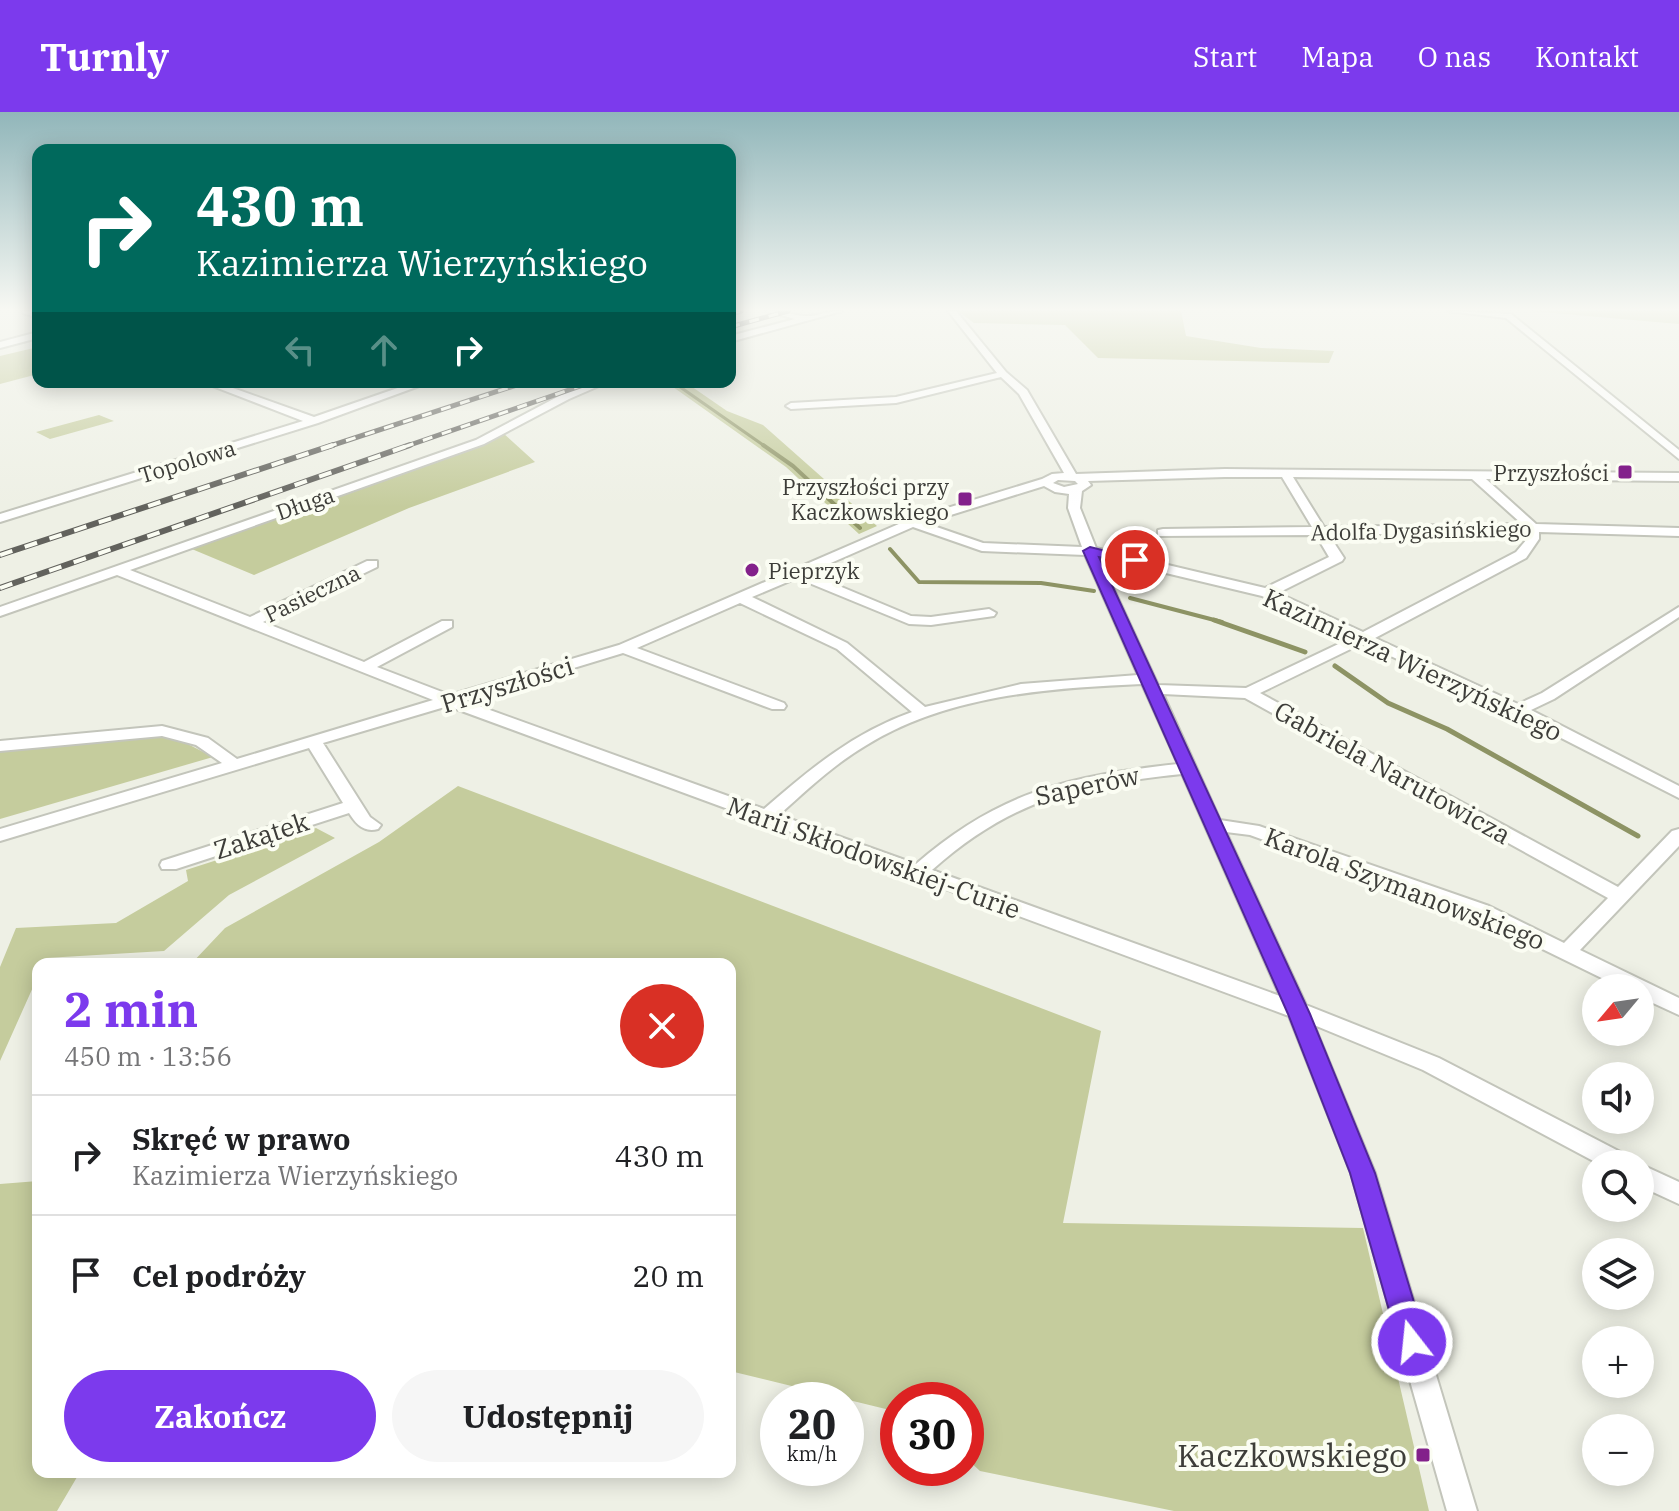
<!DOCTYPE html>
<html lang="pl">
<meta charset="utf-8">
<style>
body{margin:0;font-family:"IBM Plex Serif",serif;background:#f6f6f6;color:#202124;height:100vh;display:flex;flex-direction:column;font-size:30px;white-space:nowrap}
*{box-sizing:border-box;margin:0}
p{font-size:26px;color:#757577}
.icon{flex:none;width:44px;height:44px;fill:none;stroke:currentColor;stroke-width:2;stroke-linecap:round;stroke-linejoin:round}
.map{position:relative;flex:1;overflow:hidden}
.panel{position:absolute;left:32px;top:846px;width:704px;height:520px;display:flex;flex-direction:column;background:#fff;border-radius:16px;box-shadow:0 4px 20px #0003}
.panel>*{flex:none}
.banner{position:absolute;left:32px;top:32px;width:704px;height:244px;border-radius:16px;box-shadow:0 4px 20px #0003;background:#00695c;color:#fff;overflow:hidden}
.needle{width:52px;rotate:241deg}
.fabs{position:absolute;left:1582px;top:862px;display:grid;gap:16px}
.fabs a{display:grid;place-items:center;width:72px;height:72px;border-radius:50%;background:#fff;box-shadow:0 4px 20px #0003;font-size:40px}
.speed{position:absolute;left:760px;top:1270px;display:flex;gap:16px;font-size:40px;font-weight:700;text-align:center}
.speed>*{display:grid;place-content:center;width:104px;height:104px;border-radius:50%;background:#fff;box-shadow:0 4px 20px #0003;line-height:1}
.speed small{font-size:20px;font-weight:400}
.speed .limit{border:12px solid #d22;background:#fff;color:#111}
.pin{position:absolute;display:grid;place-items:center;width:68px;height:68px;color:#fff;margin:-34px;border:4px solid #fff;border-radius:50%;box-shadow:0 2px 8px #0007}
.me{position:absolute;width:88px;margin:-44px;rotate:344deg;stroke-linejoin:round;filter:drop-shadow(0 0 6px #0008)}
.turn{display:flex;align-items:center;gap:28px;height:168px;padding:0 32px;font-size:36px}
.turn .icon{width:104px;height:104px;stroke-width:2.5}
.turn b{display:block;font-size:56px;line-height:68px}
.lanes{display:flex;align-items:center;height:76px;padding:0 32px;background:#0003;justify-content:center;gap:40px;direction:ltr}
.lanes .off{opacity:.35}
.round{display:grid;place-items:center;flex:none;width:84px;height:84px;border-radius:42px;background:#f6f6f6}
.head{display:flex;align-items:center;justify-content:space-between;height:136px;padding:0 32px}
h1{font-size:48px;font-weight:700;line-height:60px;color:#7c3aed}
.cta{display:flex;gap:16px;margin-top:auto;padding:16px 32px}
.cta a{flex:1;height:92px;border-radius:48px;background:#7c3aed;color:#fff;font-size:32px;font-weight:700;line-height:92px;text-align:center}
.cta a+a{background:#f6f6f6;color:#202124}
ul{padding:0;list-style:none}
li{display:flex;align-items:center;gap:24px;height:120px;padding:0 32px;border-top:2px solid #e0e0e0}
li div{flex:1}
li b{display:block;font-size:30px}
li em{font-style:normal}
header{display:flex;align-items:center;gap:48px;box-sizing:border-box;height:112px;padding:0 40px;background:#7c3aed;color:#fff}
header strong{font-size:38px}
nav{display:flex;gap:44px;margin-inline-start:auto;font-size:28px}
.map>svg:first-child{display:block}
.green{fill:#c5cc9d}
.lines{fill:none;stroke-linecap:round;stroke-linejoin:round}
.stream-far2{stroke:#8d9364;stroke-width:3}
.stream-far1{stroke:#8d9364;stroke-width:4}
.stream{stroke:#8d9364;stroke-width:5}
.minor-casing{stroke:#c3c5bb;stroke-width:4}
.minor{fill:#fff;fill-rule:evenodd}
.rail-far1-casing{stroke:#62625d;stroke-width:5}
.rail-casing{stroke:#62625d;stroke-width:6}
.rail-far1{stroke:#fbfdf3;stroke-width:3;stroke-dasharray:10;stroke-linecap:butt}
.rail{stroke:#fbfdf3;stroke-width:4;stroke-dasharray:13;stroke-linecap:butt}
.route{fill:#7c3aed;stroke:#51269a;stroke-width:2}
.poi-dot{fill:#83218b;stroke:#fbfdf3;stroke-width:3}
.labels{text-anchor:middle;dominant-baseline:central;stroke-width:8;stroke-linejoin:round;paint-order:stroke}
.far-street-label{font-size:22px;fill:#3d3d39;stroke:#fbfdf3}
.far-poi-label{font-size:22px;fill:#3d3d39;stroke:#fbfdf3;text-anchor:end}
.street-label{font-size:26px;fill:#3d3d39;stroke:#fbfdf3}
.near-poi-label{font-size:32px;fill:#3d3d39;stroke:#fbfdf3;text-anchor:end}
</style>
<header>
<strong>Turnly</strong>
<nav><a>Start</a><a>Mapa</a><a>O nas</a><a>Kontakt</a></nav>
</header>
<div class="map">
<svg width="1679" height="1399" viewBox="0 0 1679 1399">
<rect width="100%" height="100%" fill="#eef0e5"/>
<g class="green">
<path d="M958,199h223l5,25 75,12 73,3 -5,12 -231,-5 -33,-33 -91,-2z"/>
<path d="M1530,199h149v13z"/>
<path d="M38,235v27l-38,10v-28z"/>
<path d="M666,270h19l42,29 36,14 114,101 -18,8 -73,-67z"/>
<path d="M99,303l15,6 -64,18 -14,-7z"/>
<path d="M503,321l32,29 -126,46 -155,67 -67,-28z"/>
<path d="M156,625l22,2 35,18 -213,62v-68z"/>
<path d="M458,674l643,245 -38,192 300,5 66,283h-255l-194,-40 -14,-13v-58h-68v12l-168,-41v-407h-539l34,-36 154,-86z"/>
<path d="M316,716l19,10 -106,57 -65,56 -118,7 -3,6h-5v12l-38,85v-94l16,-39 100,-5 72,-42 -2,-11z"/>
<path d="M38,1069v291h42l-23,39h-57v-327z"/>
</g>
<g class="lines">
<path class="stream-far2" d="M673,270l93,65"/>
<g class="stream-far1">
<path d="M763,333l30,21 67,62"/>
<path d="M890,437l29,33 122,1 53,8"/>
<path d="M1130,486l92,24"/>
</g>
<g class="stream">
<path d="M1214,508l91,32"/>
<path d="M1335,554l53,37 59,26 191,107"/>
</g>
<g class="minor-casing">
<g id="minor">
<path d="M22,199l16,1v6l-15,-5z"/>
<path d="M766,199c13,-1 25,4 38,5 12,1 26,-6 38,-5l-112,31v-6l65,-17z"/>
<path d="M948,199h8l50,61 21,18 49,84 149,-5 454,4v8l-193,-2 50,45 143,4v8l-140,-4v7l-13,19 -151,80 143,66 24,-11 137,-86v10l-125,82 -23,11 148,76v12l-167,-85 -149,-70 -103,50 358,194 54,-56 7,-2v17l-99,104 99,48v17l-39,-18v-9h-18l-147,-72 -225,-81 -24,-3 80,173 133,53 191,99 3,7h-34l-176,-94 -109,-45 61,148 102,338h-30l-96,-338 -62,-157 -370,-137 -10,-1 -2,-3 -459,-169 -125,37 47,74 11,8 -3,4c-14,4 -22,-5 -29,-16l-173,56h-14l-2,-4 2,-4 181,-58 -34,-55 -309,93v-12l222,-66 -26,-18 -34,-9 -162,15v-10l162,-15 46,12 29,21 196,-59 -316,-125 -117,41v-9l476,-167 85,-45 33,-13h14l-39,17 -85,45 -354,126 120,47 117,-56h10v6l-114,55 101,40 78,-41h10v6l-75,40 73,28 169,-50 289,-125 134,-41 10,-5 12,-1 -45,-79 -18,-17 -105,26 -105,6 -5,-3 5,-3 105,-6 101,-24zM1225,365h57l30,50 -149,2 -5,1v6l158,-1 13,22 -64,31 -169,-40 -16,-40 2,-17 9,-6 -3,-4zM1293,365l179,2 50,45 -198,3zM1058,368l17,1 3,3 -14,3 -11,-4zM1044,374l11,6 14,2 -1,14 14,39 -99,-4 -58,-20zM913,415l69,24 103,4 53,120 -117,9 -96,23 -78,-64 -95,-46 45,-19 112,46 22,1 63,-9 2,-3 -7,-4 -58,8 -20,-1 -103,-43zM1527,420v7l-11,13 -153,80 -85,-39 64,-32 2,-3 -15,-23zM1099,445l163,39 89,42 -105,50 -88,-3zM740,491l97,46 75,63c-59,21 -102,57 -148,97l-299,-108 158,-48 149,56h12l2,-3 -2,-3 -147,-55zM1142,572l36,80c-109,12 -178,27 -262,100l-137,-49c28,-25 54,-50 86,-69 82,-51 184,-58 277,-62zM1163,582l82,4 363,200 -44,45 -75,-37 -230,-80 -39,-6zM1182,662l98,222 -348,-126c81,-72 146,-85 250,-96z"/>
<path d="M1448,199l63,3 168,136v9l-173,-141z"/>
<path d="M38,220v6l-38,10v-6z"/>
<path d="M202,270h14l98,35 101,-35h15l-112,41 -318,99v-8l303,-93z"/>
<path d="M1640,1052l39,18v22l-39,-18z"/>
</g>
</g>
<use href="#minor" class="minor"/>
<g class="rail-far1-casing">
<g id="rail-far1">
<path d="M730,202l11,-3"/>
<path d="M730,215l58,-16"/>
<path d="M327,335l199,-65"/>
<path d="M404,335l188,-65"/>
</g>
</g>
<g class="rail-casing">
<g id="rail">
<path d="M0,443l333,-110"/>
<path d="M0,476l410,-143"/>
</g>
</g>
<use href="#rail-far1" class="rail-far1"/>
<use href="#rail" class="rail"/>
</g>
<linearGradient id="sky" x2="0" y2="1"><stop stop-color="#91b6ba"/><stop offset="0.5" stop-color="#f7f8f3"/><stop offset="1" stop-color="#f7f8f3" stop-opacity="0"/></linearGradient>
<rect width="1679" height="395" fill="url(#sky)"/>
<path class="route" d="M1090,435l52,13 -7,4 -36,-7 211,457 65,159 51,169 -4,9 -10,4 -10,-4 -4,-9 -48,-169 -62,-159 -205,-463z"/>
<g class="poi-dot">
<rect x="1617" y="352" width="16" height="16" rx="4"/>
<rect x="957" y="379" width="16" height="16" rx="4"/>
<circle cx="752" cy="458" r="8"/>
<rect x="1415" y="1335" width="16" height="16" rx="4"/>
</g>
<g class="labels">
<g class="far-street-label">
<text transform="translate(187 349) rotate(-17)">Topolowa</text>
<text transform="translate(305 391) rotate(-19)">Długa</text>
<text transform="translate(1421 418) rotate(-1)">Adolfa Dygasińskiego</text>
<text transform="translate(312 481) rotate(-26)">Pasieczna</text>
</g>
<g class="far-poi-label">
<text x="1609" y="360">Przyszłości</text>
<text x="949" y="374">Przyszłości przy<tspan x="949" dy="25">Kaczkowskiego</tspan></text>
<text x="768" y="458" text-anchor="start">Pieprzyk</text>
</g>
<g class="street-label">
<text transform="translate(1413 552) rotate(25)">Kazimierza Wierzyńskiego</text>
<text transform="translate(507 572) rotate(-17)">Przyszłości</text>
<text transform="translate(1393 660) rotate(29)">Gabriela Narutowicza</text>
<text transform="translate(1087 673) rotate(-12)">Saperów</text>
<text transform="translate(261 723) rotate(-18)">Zakątek</text>
<text transform="translate(874 745) rotate(20)">Marii Skłodowskiej-Curie</text>
<text transform="translate(1405 776) rotate(21)">Karola Szymanowskiego</text>
</g>
<g class="near-poi-label">
<text x="1407" y="1343">Kaczkowskiego</text>
</g>
</g>
</svg>
<div class="fabs">
<a><svg class="needle" viewBox="-14 -14 28 28"><path d="M0-13l5 13h-10z" fill="#e53935"/><path d="M0 13l5-13h-10z" fill="#757577"/></svg></a>
<a><svg class="icon" aria-label="sound" viewBox="0 0 24 24"><path d="M4 9h4l5-4v14l-5-4H4zM17 9q2 3 0 6"/></svg></a>
<a><svg class="icon" aria-label="search" viewBox="0 0 24 24"><circle cx="10" cy="10" r="6"/><path d="M15 15l6 6"/></svg></a>
<a><svg class="icon" aria-label="layers" viewBox="0 0 24 24"><path d="M12 4l9 5-9 5-9-5zM3 14l9 5 9-5"/></svg></a>
<a>+</a>
<a>−</a>
</div>
<div class="speed"><div>20<small>km/h</small></div><div class="limit">30</div></div>
<div class="pin" style="left:1135px;top:448px;background:#d93025"><svg class="icon" aria-label="arrive" viewBox="0 0 24 24"><path d="M6 21V4h12l-3 4 3 4H6"/></svg></div>
<svg class="me" style="left:1412px;top:1230px" viewBox="-20 -20 40 40"><circle r="17" fill="#7c3aed" stroke="#fff" stroke-width="3"/><path d="M0-11L8 9 0 5-8 9z" fill="#fff"/></svg>
<div class="banner">
<div class="turn"><svg class="icon" aria-label="right" viewBox="0 0 24 24"><path d="M7 20v-9h11M14 6l5 5-5 5"/></svg><div><b>430 m</b>Kazimierza Wierzyńskiego</div></div>
<div class="lanes"><svg class="icon off" aria-label="left" viewBox="0 0 24 24"><path d="M17 20v-9H6M10 6l-5 5 5 5"/></svg><svg class="icon off" aria-label="ahead" viewBox="0 0 24 24"><path d="M12 20V5M6 11l6-6 6 6"/></svg><svg class="icon" aria-label="right" viewBox="0 0 24 24"><path d="M7 20v-9h11M14 6l5 5-5 5"/></svg></div>
</div>
<section class="panel">
<div class="head"><div><h1>2 min</h1><p>450 m · 13:56</p></div><a class="round" style="background:#d93025;color:#fff"><svg class="icon" aria-label="close" viewBox="0 0 24 24"><path d="M6 6l12 12M18 6L6 18"/></svg></a></div>
<ul>
<li><svg class="icon" aria-label="right" viewBox="0 0 24 24"><path d="M7 20v-9h11M14 6l5 5-5 5"/></svg><div><b>Skręć w prawo</b><p>Kazimierza Wierzyńskiego</p></div><em>430 m</em></li>
<li><svg class="icon" aria-label="arrive" viewBox="0 0 24 24"><path d="M6 21V4h12l-3 4 3 4H6"/></svg><div><b>Cel podróży</b></div><em>20 m</em></li>
</ul>
<div class="cta"><a>Zakończ</a><a>Udostępnij</a></div>
</section>
</div>
